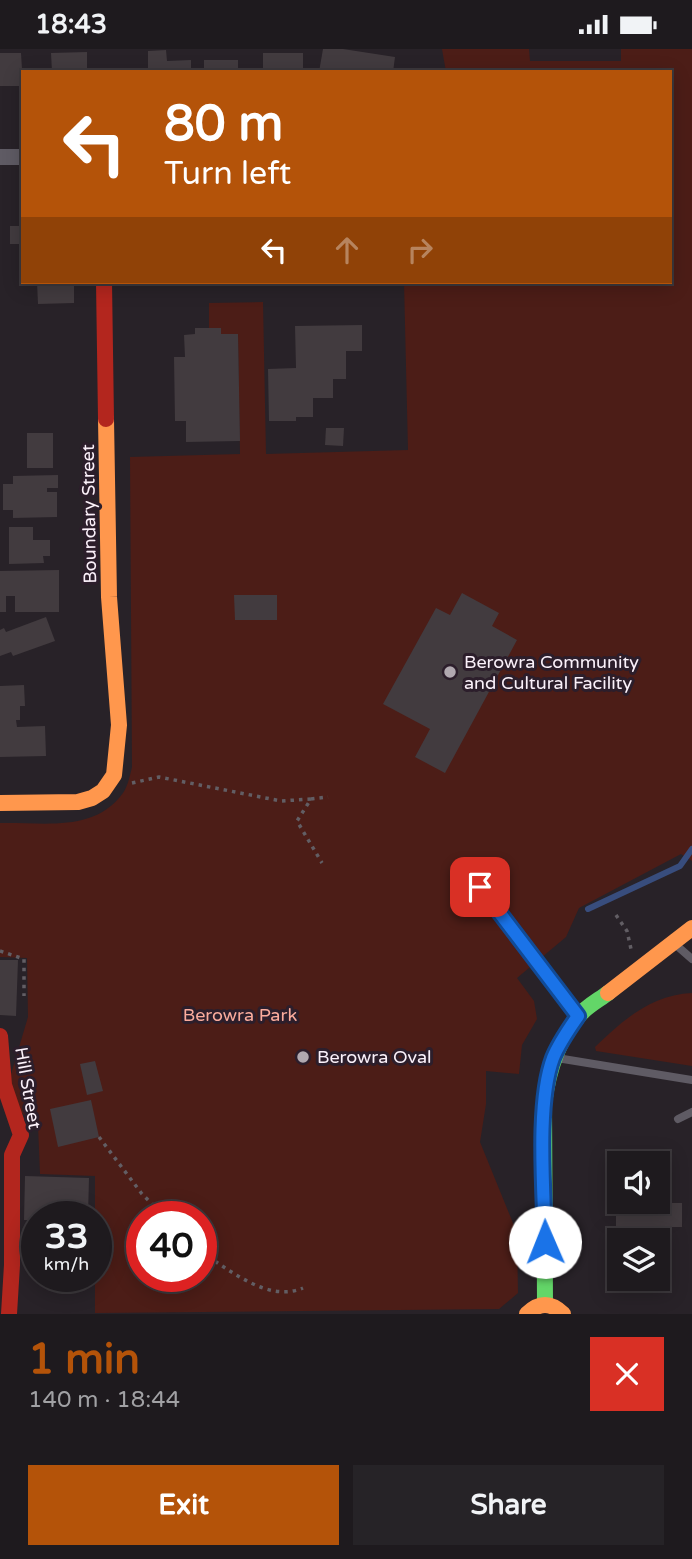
<!DOCTYPE html>
<meta charset="utf-8">
<style>
body{margin:0;font-family:"Varela Round",sans-serif;background:#262327;color:#f1f3f6;height:100vh;display:flex;flex-direction:column;font-size:26px;white-space:nowrap}
*{box-sizing:border-box;margin:0}
p{font-size:23px;color:#a1a1a4}
.icon{flex:none;width:38px;height:38px;fill:none;stroke:currentColor;stroke-width:2;stroke-linecap:round;stroke-linejoin:round}
.map{position:relative;height:1265px;overflow:hidden}
.details{display:flex;flex-direction:column;background:#1e1a1e;flex:1}
.details>*{flex:none}
.guide{position:absolute;left:21px;top:21px;width:651px;height:214px;border-radius:0px;box-shadow:0 4px 18px #0003,0 0 0 2px #3c383c;background:#b45309;color:#fff;overflow:hidden}
.fabs{position:absolute;left:607px;top:1102px;display:grid;gap:14px}
.fabs a{display:grid;place-items:center;width:63px;height:63px;border-radius:0px;background:#1e1a1e;box-shadow:0 4px 18px #0003,0 0 0 2px #3c383c;font-size:35px}
.speed{position:absolute;left:21px;top:1152px;display:flex;gap:14px;font-size:35px;font-weight:700;text-align:center}
.speed>*{display:grid;place-content:center;width:91px;height:91px;border-radius:50%;background:#1e1a1e;box-shadow:0 4px 18px #0003,0 0 0 2px #3c383c;line-height:1}
.speed small{font-size:18px;font-weight:400}
.speed .limit{border:10px solid #d22;background:#fff;color:#111}
.pin{position:absolute;display:grid;place-items:center;width:60px;height:60px;color:#fff;margin:-30px;border-radius:14px;box-shadow:0 4px 10px #0006}
.me{position:absolute;width:77px;margin:-38px;rotate:359deg;stroke-linejoin:round;filter:drop-shadow(0 0 5px #0008)}
.turn{display:flex;align-items:center;gap:24px;height:147px;padding:0 28px;font-size:32px}
.turn .icon{width:91px;height:91px;stroke-width:2.5}
.turn b{display:block;font-size:49px;line-height:60px}
.lanes{display:flex;align-items:center;height:66px;padding:0 28px;background:#0003;justify-content:center;gap:35px;direction:ltr}
.lanes .off{opacity:.35}
.round{display:grid;place-items:center;flex:none;width:74px;height:74px;border-radius:0px;background:#262327}
.headline{display:flex;align-items:center;justify-content:space-between;height:119px;padding:0 28px}
h1{font-size:42px;font-weight:800;line-height:52px;color:#b45309}
.button{display:flex;gap:14px;margin-top:auto;padding:14px 28px}
.button a{flex:1;height:80px;border-radius:0px;background:#b45309;color:#fff;font-size:28px;font-weight:800;line-height:80px;text-align:center}
.button a+a{background:#262327;color:#f1f3f6}
.status{display:flex;justify-content:space-between;align-items:center;height:49px;padding:0 35px;background:#1e1a1e;direction:ltr}
.status svg{height:19px;fill:currentColor}
.map>svg:first-child{display:block}
.green{fill:#4c1d17;fill-rule:evenodd}
.lines{fill:none;stroke-linecap:round;stroke-linejoin:round}
.stream{stroke:#384d7d;stroke-width:6}
.building{fill:#423b3f}
.path{stroke:#625e64;stroke-width:3.5;stroke-dasharray:3.5 5;stroke-linecap:butt}
.lane{stroke:#5f5b64;stroke-width:8}
.street{stroke:#5f5b64;stroke-width:16}
.fast{stroke:#63d668;stroke-width:16}
.slow{stroke:#ff974d;stroke-width:16}
.jam{stroke:#b3261e;stroke-width:16}
.route-casing{stroke:#114b97;stroke-width:18}
.route{stroke:#1a73e8;stroke-width:12}
.poi-dot{fill:#b1a9b0;stroke:#2c1e2b;stroke-width:2.5}
.labels{text-anchor:middle;dominant-baseline:central;stroke-width:6;stroke-linejoin:round;paint-order:stroke}
.street-label{font-size:18px;fill:#fbf1fa;stroke:#2c1e2b}
.poi-label{font-size:18px;fill:#fbf1fa;stroke:#2c1e2b;text-anchor:start}
.park-label{font-size:18px;fill:#fbac9d;stroke:#2c1e2b}
</style>
<div class="status"><b>18:43</b><svg viewBox="0 0 49 12"><path d="M0 12V9h3v3zM5 12V6h3v6zM10 12V3h3v9zM15 12V0h3v12zM26 1h20v11H26zM47 4h2v5h-2z"/></svg></div>
<div class="map">
<svg width="692" height="1265" viewBox="0 0 692 1265">
<rect width="100%" height="100%" fill="#282228"/>
<g class="green">
<path d="M442,0h87l1,12h91v-12h71v812l-11,-7 -102,54 -13,29 -49,41 17,23 3,18 -15,26 -3,29 -33,-3v33l-6,38 37,91 1,60 -19,16 -404,4v-137l-55,-2 -2,-49 -20,-15 -9,-29 19,-64 -1,-59 -27,-1v-134c44,-1 94,10 123,-30 5,-7 7,-18 9,-26l-2,-310 110,-3 -2,-119 -17,-1v-6h-12v-25l54,-1 3,152 142,-4 -4,-168h266v-210h-224zM142,1167h59v60h-59z"/>
<path d="M692,944v73l-96,-15 -1,-4c28,-27 56,-52 97,-54z"/>
</g>
<g class="lines">
<path class="stream" d="M588,860l92,-43 12,-17"/>
</g>
<g class="building">
<path d="M323,0h20l52,8 -2,15h-74z"/>
<path d="M166,1l1,11 24,-1v12h-43v-21z"/>
<path d="M87,3v20h-35l-1,-19z"/>
<path d="M0,4h21l2,33h-23z"/>
<rect x="263" y="4" width="40" height="19"/>
<rect x="204" y="11" width="34" height="12"/>
<rect x="10" y="177" width="13" height="18"/>
<path d="M37,233h37v21l-36,1z"/>
<path d="M362,276v26h-16v28h-13v19h-20v19h-17v4h-27l-1,-52 28,-1 -1,-42z"/>
<path d="M195,279h26v6h17l2,107 -54,1v-21h-11l-1,-64h11l-1,-22 11,-1z"/>
<path d="M326,379h18l-1,18 -18,-1z"/>
<rect x="27" y="384" width="26" height="35"/>
<path d="M58,426v13h-11v4h10v25l-44,1v-8h-10v-26h10v-8z"/>
<path d="M9,478h24v13h17v16h-7l1,7 -35,1z"/>
<path d="M59,521v42h-44v-16h-9v16h-6v-41z"/>
<path d="M462,544l37,20 -7,13 25,14 -72,133 -30,-16 15,-28 -47,-25 53,-96 14,7z"/>
<path d="M234,546h43v25h-42z"/>
<path d="M46,568l9,24 -42,15 -2,-4 -11,4v-26l4,-2 2,4z"/>
<path d="M24,636l1,21h-5v14h-4l1,7 28,-1 1,30 -46,1v-71z"/>
<path d="M0,911h18l-2,56 -16,-1z"/>
<path d="M95,1012l8,30 -16,4 -7,-31z"/>
<path d="M91,1051l8,37 -41,10 -8,-38z"/>
<path d="M25,1127l64,2 -1,38h-51v4h-13z"/>
<path d="M654,1154h28v24h-29v14h-24v-14h-13v-20h38z"/>
</g>
<g class="lines">
<g class="path">
<path d="M132,734l27,-6 122,24 30,-2 -14,22 25,42"/>
<path d="M311,750l17,-2"/>
<path d="M616,866l11,16 4,18"/>
<path d="M0,902l24,8v37"/>
<path d="M99,1088l43,57 22,22"/>
<path d="M201,1203c29,18 67,51 102,36"/>
</g>
<g class="lane">
<path d="M480,838l97,126"/>
<path d="M676,896l16,14"/>
<path d="M557,1009l135,22"/>
<path d="M678,1070l14,-7"/>
</g>
<path class="street" d="M0,108h23"/>
<path class="fast" d="M545,1254l-1,-199c4,-31 13,-63 34,-87 7,-10 21,-17 30,-24"/>
<g class="slow">
<path d="M0,754l78,-1 14,-4 11,-7 11,-16 5,-50 -10,-128 -3,-178"/>
<path d="M608,944l84,-65"/>
<path d="M527,1265c12,-12 24,-12 36,0"/>
</g>
<g class="jam">
<path d="M104,233l2,137"/>
<path d="M0,987l4,49 17,50 -9,20v110l-3,49"/>
</g>
</g>
<g class="lines">
<g class="route-casing">
<path id="route" d="M480,838l98,129c-9,13 -19,27 -25,42 -17,45 -9,134 -8,184"/>
</g>
<use href="#route" class="route"/>
</g>
<g class="poi-dot">
<circle cx="450" cy="623" r="7"/>
<circle cx="303" cy="1008" r="7"/>
</g>
<g class="labels">
<g class="street-label">
<text transform="translate(89 465) rotate(-91)">Boundary Street</text>
<text transform="translate(28 1039) rotate(80)">Hill Street</text>
</g>
<g class="poi-label">
<text x="464" y="613">Berowra Community<tspan x="464" dy="21">and Cultural Facility</tspan></text>
<text x="317" y="1008">Berowra Oval</text>
</g>
<g class="park-label">
<text x="240" y="966">Berowra Park</text>
</g>
</g>
</svg>
<div class="fabs">
<a><svg class="icon" aria-label="sound" viewBox="0 0 24 24"><path d="M4 9h4l5-4v14l-5-4H4zM17 9q2 3 0 6"/></svg></a>
<a><svg class="icon" aria-label="layers" viewBox="0 0 24 24"><path d="M12 4l9 5-9 5-9-5zM3 14l9 5 9-5"/></svg></a>
</div>
<div class="speed"><div>33<small>km/h</small></div><div class="limit">40</div></div>
<div class="pin" style="left:480px;top:838px;background:#d93025"><svg class="icon" aria-label="arrive" viewBox="0 0 24 24"><path d="M6 21V4h12l-3 4 3 4H6"/></svg></div>
<svg class="me" style="left:545px;top:1193px" viewBox="-20 -20 40 40"><circle r="19" fill="#fff"/><path d="M0-13L10 11 0 6-10 11z" fill="#1a73e8"/></svg>
<div class="guide">
<div class="turn"><svg class="icon" aria-label="left" viewBox="0 0 24 24"><path d="M17 20v-9H6M10 6l-5 5 5 5"/></svg><div><b>80 m</b>Turn left</div></div>
<div class="lanes"><svg class="icon" aria-label="left" viewBox="0 0 24 24"><path d="M17 20v-9H6M10 6l-5 5 5 5"/></svg><svg class="icon off" aria-label="ahead" viewBox="0 0 24 24"><path d="M12 20V5M6 11l6-6 6 6"/></svg><svg class="icon off" aria-label="right" viewBox="0 0 24 24"><path d="M7 20v-9h11M14 6l5 5-5 5"/></svg></div>
</div>
</div>
<section class="details">
<div class="headline"><div><h1>1 min</h1><p>140 m · 18:44</p></div><a class="round" style="background:#d93025;color:#fff"><svg class="icon" aria-label="close" viewBox="0 0 24 24"><path d="M6 6l12 12M18 6L6 18"/></svg></a></div>
<div class="button"><a>Exit</a><a>Share</a></div>
</section>
